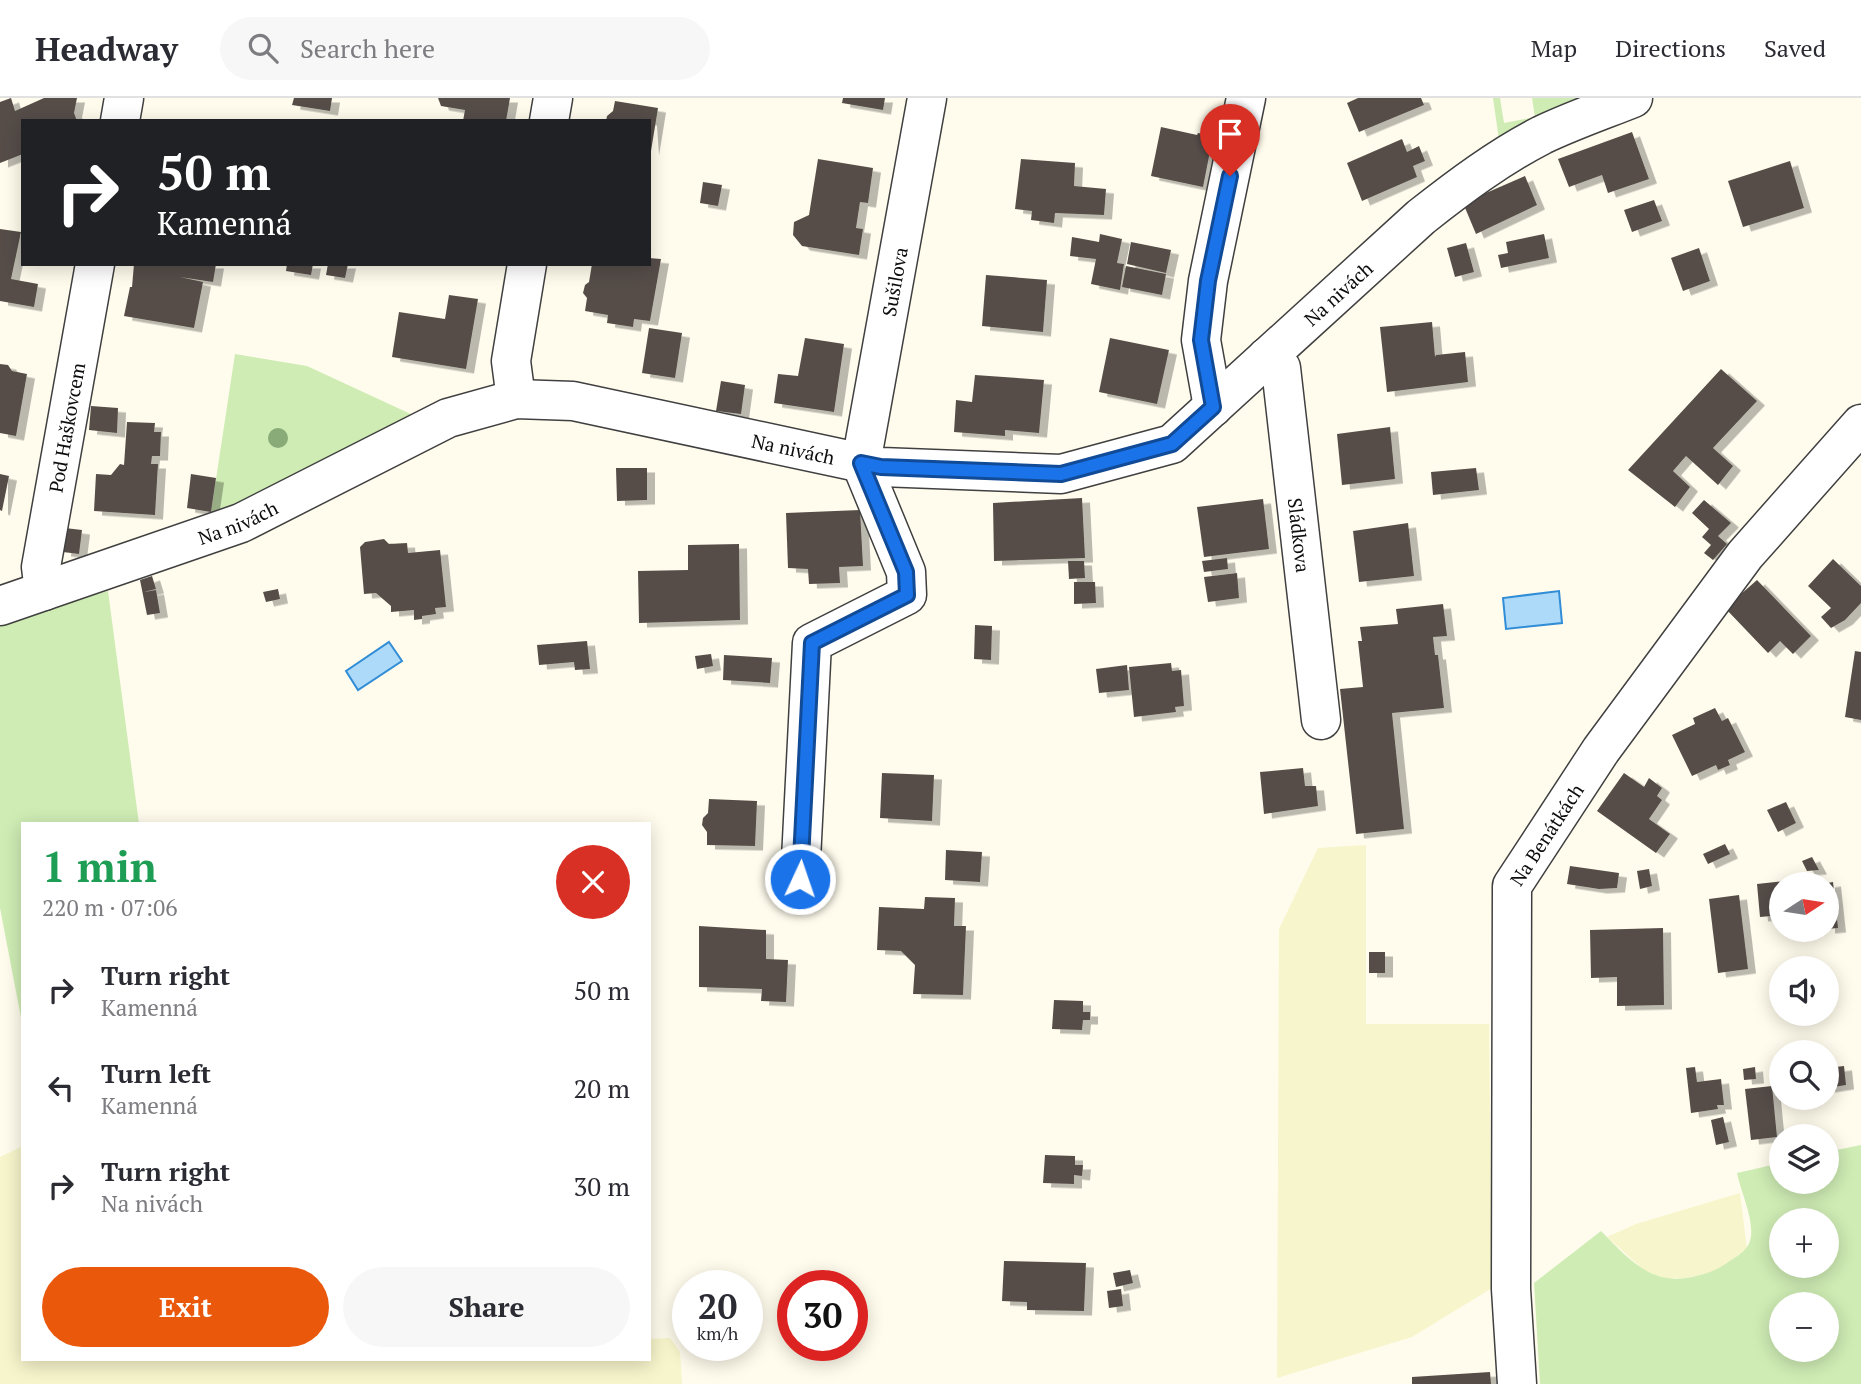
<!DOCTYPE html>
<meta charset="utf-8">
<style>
body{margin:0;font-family:"PT Serif",serif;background:#f7f7f7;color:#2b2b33;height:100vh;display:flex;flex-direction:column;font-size:26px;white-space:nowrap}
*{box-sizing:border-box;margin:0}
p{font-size:23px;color:#7c7c81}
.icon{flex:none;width:38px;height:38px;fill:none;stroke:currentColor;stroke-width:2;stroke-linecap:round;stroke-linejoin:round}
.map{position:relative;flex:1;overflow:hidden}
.side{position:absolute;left:21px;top:724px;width:630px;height:539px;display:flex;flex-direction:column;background:#fff;border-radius:0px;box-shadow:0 4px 18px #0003}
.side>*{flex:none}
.top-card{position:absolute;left:21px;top:21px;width:630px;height:147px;border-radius:0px;box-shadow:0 4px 18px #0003;background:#202124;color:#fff;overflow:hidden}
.needle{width:46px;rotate:78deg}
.buttons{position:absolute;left:1769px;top:774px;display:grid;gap:14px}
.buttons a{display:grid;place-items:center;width:70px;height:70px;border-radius:50%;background:#fff;box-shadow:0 4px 18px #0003;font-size:35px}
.speed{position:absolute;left:672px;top:1172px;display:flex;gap:14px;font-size:35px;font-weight:700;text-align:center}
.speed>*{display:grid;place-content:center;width:91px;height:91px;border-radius:50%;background:#fff;box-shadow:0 4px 18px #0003;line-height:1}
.speed small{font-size:18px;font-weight:400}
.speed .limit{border:10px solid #d22;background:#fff;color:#111}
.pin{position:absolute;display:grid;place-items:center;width:60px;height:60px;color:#fff;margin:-72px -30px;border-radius:50% 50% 50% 0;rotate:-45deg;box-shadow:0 0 7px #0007}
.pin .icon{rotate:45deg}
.me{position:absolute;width:77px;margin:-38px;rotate:3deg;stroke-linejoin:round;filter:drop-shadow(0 0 5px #0008)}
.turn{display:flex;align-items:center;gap:24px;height:147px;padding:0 21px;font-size:32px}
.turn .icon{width:91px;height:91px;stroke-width:2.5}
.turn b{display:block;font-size:49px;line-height:60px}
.round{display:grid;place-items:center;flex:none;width:74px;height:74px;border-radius:37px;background:#f7f7f7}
.summary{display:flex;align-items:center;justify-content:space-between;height:119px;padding:0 21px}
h1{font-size:42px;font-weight:700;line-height:52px;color:#1e9e55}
.primary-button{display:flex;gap:14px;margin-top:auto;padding:14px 21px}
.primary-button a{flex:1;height:80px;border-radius:42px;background:#ea580c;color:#fff;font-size:28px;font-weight:700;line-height:80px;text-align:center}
.primary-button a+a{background:#f7f7f7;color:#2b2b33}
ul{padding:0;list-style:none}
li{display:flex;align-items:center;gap:21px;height:98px;padding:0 21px}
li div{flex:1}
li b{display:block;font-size:26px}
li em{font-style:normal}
header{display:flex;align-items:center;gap:42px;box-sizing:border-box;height:98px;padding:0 35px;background:#fff;border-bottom:2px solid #e1e1e2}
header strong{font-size:33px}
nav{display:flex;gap:38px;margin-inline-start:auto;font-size:24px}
.search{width:490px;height:63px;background:#f7f7f7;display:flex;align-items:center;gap:18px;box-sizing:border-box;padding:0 24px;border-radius:38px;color:#7c7c81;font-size:26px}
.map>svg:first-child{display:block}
.farmland{fill:#f7f5cb}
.green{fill:#cfecb4;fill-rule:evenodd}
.water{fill:#aedafa;stroke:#308dd6;stroke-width:2}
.building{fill:#564e48;filter:url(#shadow)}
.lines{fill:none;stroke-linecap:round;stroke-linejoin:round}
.minor-casing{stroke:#404040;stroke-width:41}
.minor{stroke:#fff;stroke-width:38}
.tree{fill:#88ab78}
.route-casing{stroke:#114b97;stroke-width:18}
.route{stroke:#1a73e8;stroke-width:12}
.labels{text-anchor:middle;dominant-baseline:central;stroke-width:7;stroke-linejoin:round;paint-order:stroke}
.street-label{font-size:19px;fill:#0d0d0d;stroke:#fff}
</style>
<header>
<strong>Headway</strong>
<div class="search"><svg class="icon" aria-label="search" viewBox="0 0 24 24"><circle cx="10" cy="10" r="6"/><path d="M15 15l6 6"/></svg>Search here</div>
<nav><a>Map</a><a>Directions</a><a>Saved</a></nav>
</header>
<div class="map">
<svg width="1861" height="1286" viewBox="0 0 1861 1286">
<defs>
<filter id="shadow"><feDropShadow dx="8" dy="4.5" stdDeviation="0" flood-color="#0004"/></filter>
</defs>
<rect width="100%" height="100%" fill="#fffced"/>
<g class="farmland">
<path d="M1366,747v179h123l3,264 -80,49 -135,41 2,-449 39,-81z"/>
<path d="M23,1048v214h626v-21l21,-1 10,14 2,32h-682v-227z"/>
<path d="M1740,1095l7,56 -33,23 -28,6h-22l-19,-7 -38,-34 29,-13z"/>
</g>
<g class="green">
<path d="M1493,0h7l4,25 31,-6 -3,-19h58l-90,49z"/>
<path d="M235,256l72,12 108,50 -187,91 -17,5z"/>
<path d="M108,493l31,233h-116v204l-23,-120v-285z"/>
<path d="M1861,1047v239h-321l-6,-101 67,-52c27,27 49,55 91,46 14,-3 23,-6 35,-14 11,-8 22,-12 24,-27 2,-20 -10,-43 -14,-63l44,-10 1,18h45v-29zM1782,1122h45v45h-45zM1782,1206h45v45h-45z"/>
</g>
<g class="water">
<path d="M1559,493l3,32 -56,6 -3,-31z"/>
<path d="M389,544l13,19 -44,29 -12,-19z"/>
</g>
<g class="building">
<path d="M11,0l4,13 29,-13h33l-3,15 3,8h-54v33l-23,9v-61z"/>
<path d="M294,0h38l-2,13 -38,-6z"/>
<path d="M438,0h72l-4,23h-43l2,-11 -24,-4z"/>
<path d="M843,0h42l-2,12 -41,-7z"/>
<path d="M1358,0h63l3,7 -65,27 -12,-29z"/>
<path d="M615,3l43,7 -7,43 -2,-30h-43l1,-5 6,-5z"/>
<path d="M1161,29l36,8 1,-2 15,3 -10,51 -52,-11z"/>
<path d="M1632,34l17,47 -41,14 -6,-18 -33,12 -11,-28z"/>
<path d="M1402,41l5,13 12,-6 6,15 -12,5 4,11 -55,24 -15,-38z"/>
<path d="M818,61l55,9 -5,35 -8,-1 -4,26 7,1 -4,26 -57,-9 -9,-11 1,-13 15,-7z"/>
<path d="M1021,61l54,4 -1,23 32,3 -2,26 -49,-2 -1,10 -23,-3 1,-9 -17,-2z"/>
<path d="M1790,63l14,47 -61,19 -15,-46z"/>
<path d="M1525,78l12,29 -61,29 -13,-31z"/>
<path d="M703,84l19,3 -4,21 -18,-3z"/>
<path d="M1654,102l8,21 -30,11 -8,-22z"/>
<path d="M0,131l21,3 -10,47 27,5 -4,23 -34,-6z"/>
<path d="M1100,136l22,5 -5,24 7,1 -4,26 -29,-6 5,-25 -26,-3 2,-19 27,5z"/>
<path d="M1544,136l5,24 -48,10 -3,-13 10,-2 -2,-11z"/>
<path d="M1131,144l40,8 -5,23 -39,-9z"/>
<path d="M1466,145l8,29 -19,5 -8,-29z"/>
<path d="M1699,150l11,33 -27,10 -12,-33z"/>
<path d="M649,160l12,1 -11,62 -16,-2 -1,8 -26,-4 1,-8 -23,-4 2,-13 -4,-5 2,-8 4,-3 3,-18h57z"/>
<path d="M134,166h82l-3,18 -33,-5 23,5 -9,46 -70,-12 6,-29h2z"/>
<path d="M287,166h26l-2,11 -25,-4z"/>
<path d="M328,166h20l-3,14 -19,-3z"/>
<path d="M1126,168l40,8 -4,21 -40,-8z"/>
<path d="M986,177l61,5 -4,52 -61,-6z"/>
<path d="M449,197l29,4 -12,70 -74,-12 7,-45 46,7z"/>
<path d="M1432,224l3,35 1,-2 29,-3 3,30 -81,10 -7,-65z"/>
<path d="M649,230l33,5 -7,45 -33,-5z"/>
<path d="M805,240l39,6 -10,68 -60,-9 4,-29 20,2z"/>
<path d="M1110,240l59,12 -12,54 -58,-12z"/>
<path d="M0,266l8,1 4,6 15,3 -11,62 -16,-3z"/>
<path d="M1721,271l36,32 -44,47 20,18 -15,19 -32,-29 -13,15 17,16 -15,20 -47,-37z"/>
<path d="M975,277l69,5 -5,53 -34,-3v6l-51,-4 2,-32 16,2z"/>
<path d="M721,283l24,4 -4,29 -25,-3z"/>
<path d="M91,308l27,2 -1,25 -28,-3z"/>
<path d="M127,324l28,1 -1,9h7l-1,24h-8l-1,8h7l-3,51 -61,-4 2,-37 15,1 9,-11 4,1z"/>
<path d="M1390,329l5,52 -53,6 -5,-51z"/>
<path d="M616,370h31v32l-30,1z"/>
<path d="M1476,370l3,22 -46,5 -2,-23z"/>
<path d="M0,376l9,2 -7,35 -2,-1z"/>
<path d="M191,376l25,4 -5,34 -24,-4z"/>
<path d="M1082,400l3,60 -91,3 -1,-58z"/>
<path d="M1263,401l6,50 -65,8 -7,-50z"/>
<path d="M1704,402l27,23 -13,13 9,8 -14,16 -9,-7 7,-8 -9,-8 7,-8 -17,-16z"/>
<path d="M860,412l3,56 -24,1 1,16 -31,1 -1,-15 -20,-1 -2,-55z"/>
<path d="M1408,425l6,53 -55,6 -6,-51z"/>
<path d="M65,430l17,2 -3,24 -16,-2z"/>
<path d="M384,441l5,5 18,-1 1,10 32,-3 6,57 -11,1 1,6 -14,2v3l-8,1v-10l-23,2v-6l-15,-13 -12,1 -4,-47 5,-5z"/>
<path d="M739,446l1,76 -101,3 -1,-52 50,-1v-25z"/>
<path d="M1227,460l1,11 -24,3 -2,-11z"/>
<path d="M1833,461l28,27v17l-16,17 -14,8 -10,-11 10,-9 -23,-22z"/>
<path d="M1068,463h16l1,17 -16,1z"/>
<path d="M1237,475l2,25 -31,4 -4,-25z"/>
<path d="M152,478l4,13 -12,3 12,-2 4,23 -13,2 -7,-35z"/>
<path d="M1757,482l54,56 -18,18 -13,-13 -12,12 -43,-45z"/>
<path d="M1074,484h21l1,21 -22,1z"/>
<path d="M278,491l2,10 -14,3 -3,-10z"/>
<path d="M1443,506l4,32 -14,1 2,18h3l6,53 -52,5 12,116 -48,5 -16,-145 23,-2 -5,-46h4l-2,-14 38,-3 -2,-15z"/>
<path d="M975,527l17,1 -1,34 -17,-1z"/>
<path d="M587,543l3,28 -15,1 -1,-8 -35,3 -2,-20z"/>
<path d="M1855,553l6,1v68l-16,-3z"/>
<path d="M711,556l2,12 -16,3 -2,-13z"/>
<path d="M724,557l48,3 -2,25 -47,-3z"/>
<path d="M1171,565l1,8 9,-1 3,36 -9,1 1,5 -42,5 -5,-50z"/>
<path d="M1127,567l2,25 -30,3 -3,-24z"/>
<path d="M1715,610l7,13 6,-3 17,34 -17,8 2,5 -12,5 -2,-5 -24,11 -20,-41 23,-11 -2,-6z"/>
<path d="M1303,670l2,18h11l2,20 -54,8 -4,-42z"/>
<path d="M882,675l52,2 -2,46 -52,-3z"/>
<path d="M1624,675l20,14 5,-9 13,10 -5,8 5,4 -13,19 21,15 -14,19 -59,-42z"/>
<path d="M709,701l48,2 -2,45 -48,-1v-13l-5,-7 1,-7 5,-5z"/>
<path d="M1786,704l10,21 -18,9 -11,-22z"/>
<path d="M1725,746l5,10 -22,10 -5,-10z"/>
<path d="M946,752l36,2 -2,30 -35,-2z"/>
<path d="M1812,759l7,13 -12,1 -5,-10z"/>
<path d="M1570,768l49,7 -2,15 -18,1 -32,-5z"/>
<path d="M1649,771l3,17 -12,3 -3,-18z"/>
<path d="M1786,783v3h-4v31l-22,2 -3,-33z"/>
<path d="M1833,784l5,46 -11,1v-46z"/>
<path d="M1739,797l9,74 -30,4 -9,-74z"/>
<path d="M925,799l30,1 -1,28h12l-3,69 -50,-1 2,-29 -14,-14 -24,-1 2,-43 45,2z"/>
<path d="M699,828l67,4v29l22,1 -2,42 -25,-1 1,-12 -63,-2z"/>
<path d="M1663,830l1,77 -47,1v-29l-26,1 -1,-48z"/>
<rect x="1369" y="854" width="16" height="21"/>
<path d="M1054,902l29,1v11h7v8h-7l-1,10 -30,-1z"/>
<path d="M1844,968l2,19 -19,3v-20z"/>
<path d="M1695,969l2,15 24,-3 3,26h-7l1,4 -27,4 -5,-45z"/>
<path d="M1755,969l1,12 -12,1 -1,-11z"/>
<path d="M1772,988l5,51 -26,3 -6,-51z"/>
<path d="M1723,1019l6,25 -13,3 -5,-25z"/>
<path d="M1045,1057l30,1v9h8l-1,11 -8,-1v9l-31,-1z"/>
<path d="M1004,1163l82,2 -2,48 -57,-1v-8l-25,-1z"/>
<path d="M1130,1172l3,13 -17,4 -3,-14z"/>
<path d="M1121,1191l2,17 -14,2 -2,-17z"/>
<path d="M1490,1274l1,12h-79v-7z"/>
</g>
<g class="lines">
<g class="minor-casing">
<g id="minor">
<path d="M120,23l4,-23"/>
<path d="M549,23l4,-23"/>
<path id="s1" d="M1267,259l14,11 40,352"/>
<path d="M516,301l-5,-38 16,-97"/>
<path d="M1213,309l-12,-67 7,-59 38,-183"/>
<path id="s2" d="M44,493l-3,-24 54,-303"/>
<path id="s3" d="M0,508l241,-83 207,-105 68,-19 57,2 308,66 180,7 111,-30 249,-227c38,-30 78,-60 121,-82 29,-14 61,-25 91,-37"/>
<path id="s4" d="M800,781l12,-236 95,-48 -1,-23 -45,-109 66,-365"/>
<path id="s5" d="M1517,1286l-6,-95 1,-403 89,-136 144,-195 116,-131"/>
</g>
</g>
<use href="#minor" class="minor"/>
</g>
<circle class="tree" cx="278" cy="340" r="10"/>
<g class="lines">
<g class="route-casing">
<path id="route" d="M800,781l12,-236 95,-48 -1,-23 -45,-109 20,4 180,7 111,-30 41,-37 -12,-67 7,-59 22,-105"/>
</g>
<use href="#route" class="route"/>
</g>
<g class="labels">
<g class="street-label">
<text stroke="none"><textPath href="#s4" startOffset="668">Sušilova</textPath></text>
<text stroke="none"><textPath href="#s3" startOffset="1449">Na nivách</textPath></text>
<text stroke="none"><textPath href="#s2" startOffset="166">Pod Haškovcem</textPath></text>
<text stroke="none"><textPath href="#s3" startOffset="840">Na nivách</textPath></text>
<text stroke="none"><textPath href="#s3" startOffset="252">Na nivách</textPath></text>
<text stroke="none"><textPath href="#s1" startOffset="186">Sládkova</textPath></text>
<text stroke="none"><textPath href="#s5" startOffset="560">Na Benátkách</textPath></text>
</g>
</g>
</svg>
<div class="buttons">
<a><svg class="needle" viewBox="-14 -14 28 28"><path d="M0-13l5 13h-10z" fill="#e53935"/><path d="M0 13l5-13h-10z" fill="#7c7c81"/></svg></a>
<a><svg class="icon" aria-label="sound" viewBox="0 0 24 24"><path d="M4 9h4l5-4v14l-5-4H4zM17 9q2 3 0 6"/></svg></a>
<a><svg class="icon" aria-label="search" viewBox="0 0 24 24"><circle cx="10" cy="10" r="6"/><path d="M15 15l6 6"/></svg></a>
<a><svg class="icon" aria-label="layers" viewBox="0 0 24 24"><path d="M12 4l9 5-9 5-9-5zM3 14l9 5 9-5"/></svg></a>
<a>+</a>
<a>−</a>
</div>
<div class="speed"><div>20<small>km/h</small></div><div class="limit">30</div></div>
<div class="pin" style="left:1230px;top:78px;background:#d93025"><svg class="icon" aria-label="arrive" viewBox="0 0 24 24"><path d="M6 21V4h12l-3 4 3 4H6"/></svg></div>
<svg class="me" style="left:800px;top:781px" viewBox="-20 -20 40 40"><circle r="17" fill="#1a73e8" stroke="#fff" stroke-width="3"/><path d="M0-11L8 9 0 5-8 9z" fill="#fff"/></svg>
<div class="top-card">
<div class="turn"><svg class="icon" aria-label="right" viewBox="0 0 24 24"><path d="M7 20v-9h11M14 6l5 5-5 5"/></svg><div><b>50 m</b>Kamenná</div></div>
</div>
<section class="side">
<div class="summary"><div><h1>1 min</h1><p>220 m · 07:06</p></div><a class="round" style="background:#d93025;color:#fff"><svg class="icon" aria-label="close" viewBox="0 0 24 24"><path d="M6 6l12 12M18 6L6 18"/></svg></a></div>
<ul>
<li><svg class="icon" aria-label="right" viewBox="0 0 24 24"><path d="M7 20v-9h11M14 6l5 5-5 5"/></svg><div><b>Turn right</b><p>Kamenná</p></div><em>50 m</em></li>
<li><svg class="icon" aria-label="left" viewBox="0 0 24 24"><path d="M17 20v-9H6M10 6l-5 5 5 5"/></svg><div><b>Turn left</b><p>Kamenná</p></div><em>20 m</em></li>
<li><svg class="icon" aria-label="right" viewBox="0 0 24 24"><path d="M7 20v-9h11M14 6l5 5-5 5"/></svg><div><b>Turn right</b><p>Na nivách</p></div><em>30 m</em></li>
</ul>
<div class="primary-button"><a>Exit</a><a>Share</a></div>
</section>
</div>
